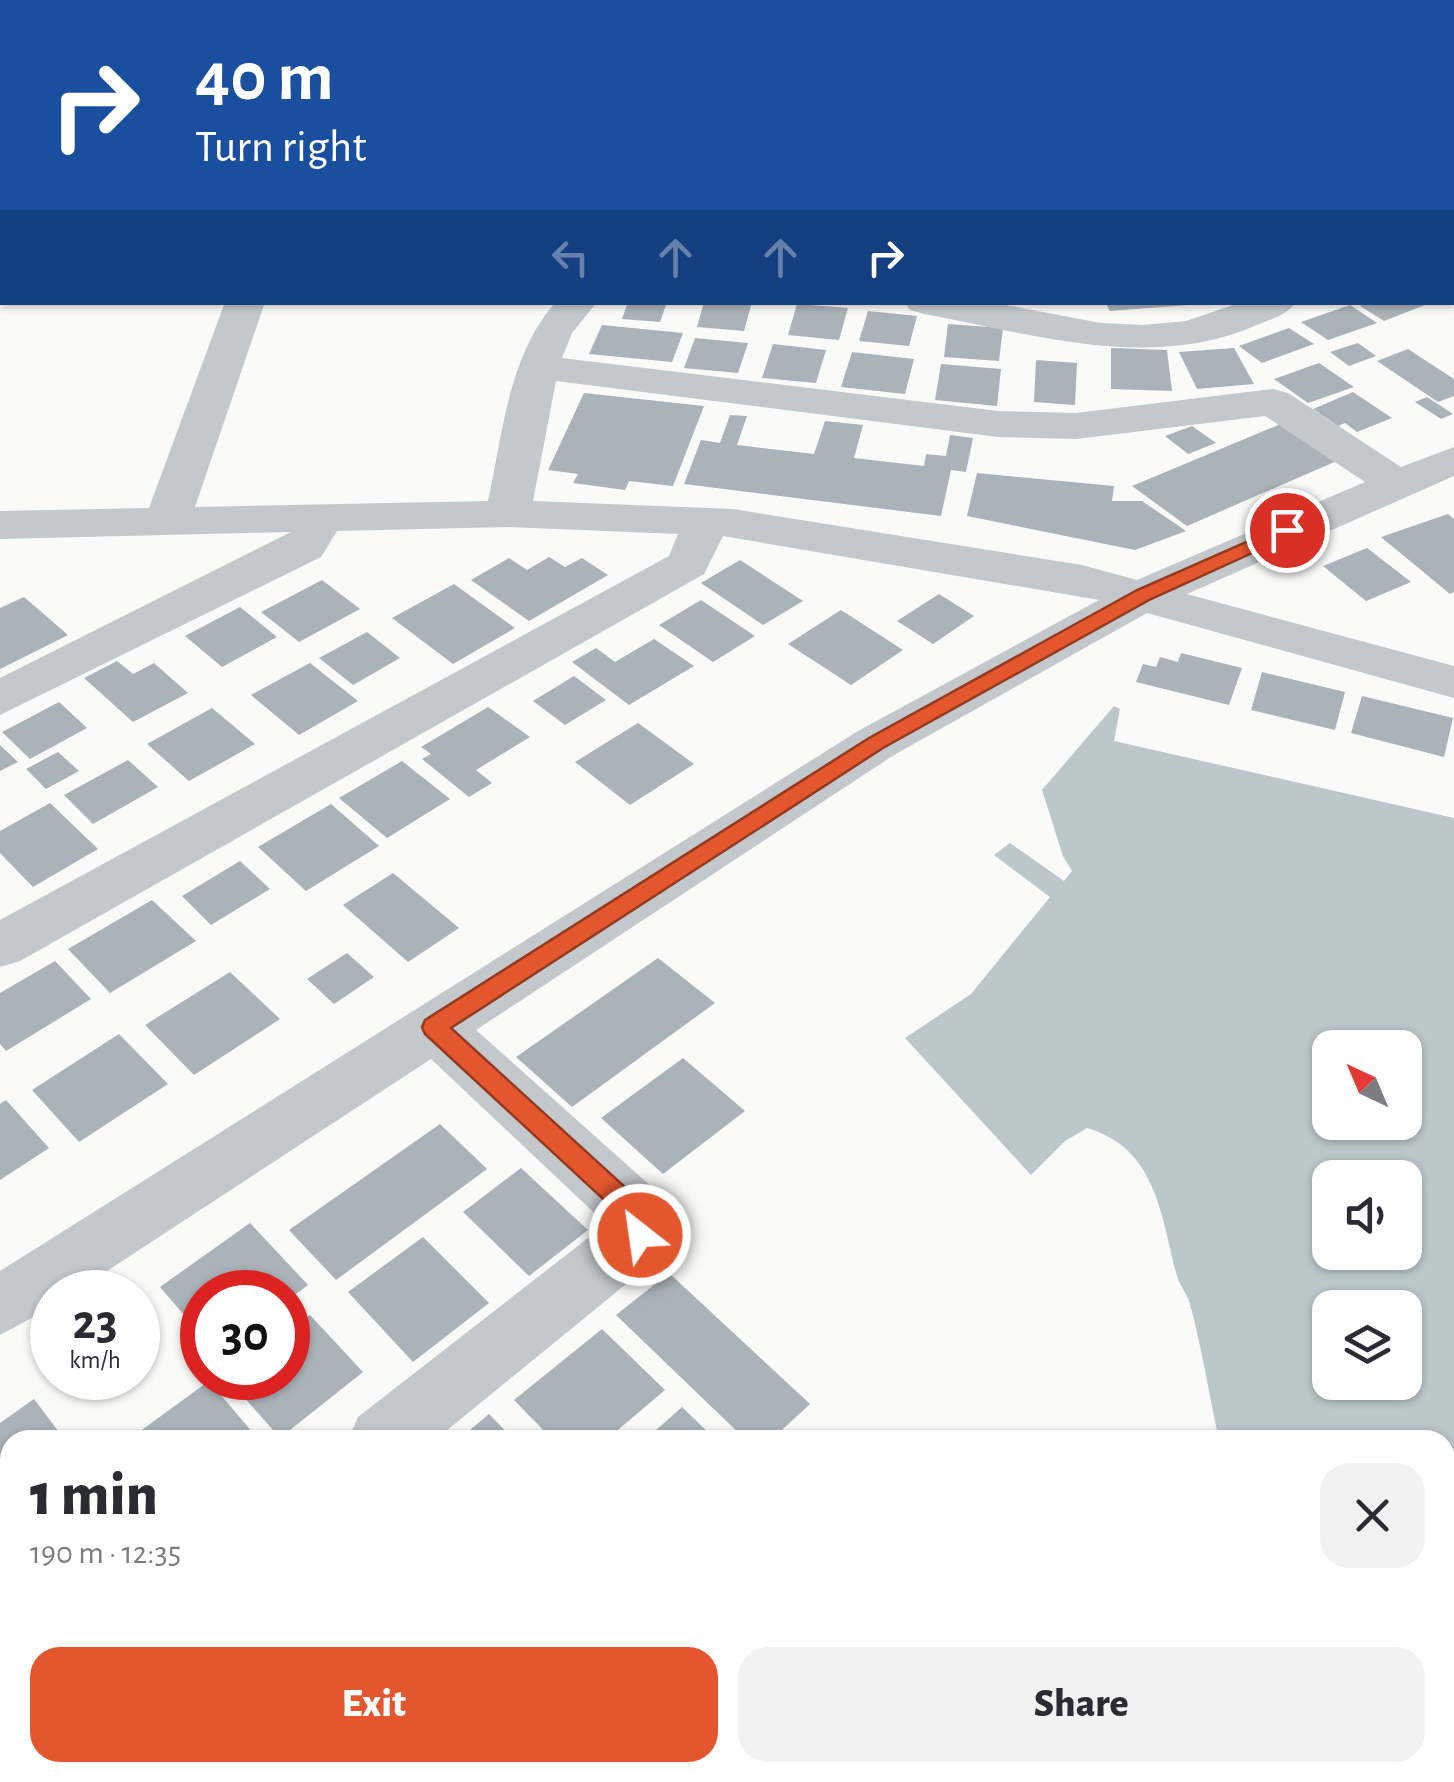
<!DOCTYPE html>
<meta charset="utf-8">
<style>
body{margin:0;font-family:"Alegreya Sans",sans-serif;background:#f2f2f3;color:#2b2b33;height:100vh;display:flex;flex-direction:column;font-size:38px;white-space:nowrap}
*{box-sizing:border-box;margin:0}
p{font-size:32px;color:#7c7c81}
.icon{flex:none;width:55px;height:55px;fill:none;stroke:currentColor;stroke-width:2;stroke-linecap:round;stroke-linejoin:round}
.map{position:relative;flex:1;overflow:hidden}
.details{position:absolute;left:0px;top:1430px;width:1455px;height:352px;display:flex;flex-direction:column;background:#fff;border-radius:30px 30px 0 0;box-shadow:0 2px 8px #0004}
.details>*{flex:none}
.top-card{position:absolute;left:0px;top:0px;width:1455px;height:305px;box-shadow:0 2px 8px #0004;background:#1a4fa0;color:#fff;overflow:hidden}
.needle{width:65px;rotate:316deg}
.controls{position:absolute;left:1312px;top:1030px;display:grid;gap:20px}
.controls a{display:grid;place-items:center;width:110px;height:110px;border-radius:20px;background:#fff;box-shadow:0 2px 8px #0004;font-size:50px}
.speed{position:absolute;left:30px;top:1270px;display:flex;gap:20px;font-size:50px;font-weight:700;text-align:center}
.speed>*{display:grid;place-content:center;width:130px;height:130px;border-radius:50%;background:#fff;box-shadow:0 2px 8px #0004;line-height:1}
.speed small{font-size:25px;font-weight:400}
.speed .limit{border:15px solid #d22;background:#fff;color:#111}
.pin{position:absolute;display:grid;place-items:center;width:85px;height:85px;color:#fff;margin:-42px;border:5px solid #fff;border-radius:50%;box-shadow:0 2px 10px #0007}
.me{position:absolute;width:110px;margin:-55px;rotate:330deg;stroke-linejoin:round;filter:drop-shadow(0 0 8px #0008)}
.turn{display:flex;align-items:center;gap:35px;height:210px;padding:0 30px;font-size:45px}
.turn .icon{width:130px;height:130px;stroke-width:2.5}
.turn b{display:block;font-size:70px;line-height:85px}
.lanes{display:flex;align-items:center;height:95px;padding:0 30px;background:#0003;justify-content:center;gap:50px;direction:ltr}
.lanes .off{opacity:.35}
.round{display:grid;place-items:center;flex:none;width:105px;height:105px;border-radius:30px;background:#f2f2f3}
.headline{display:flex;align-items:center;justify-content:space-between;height:170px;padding:0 30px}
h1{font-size:60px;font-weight:800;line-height:75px}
.cta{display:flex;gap:20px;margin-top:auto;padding:20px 30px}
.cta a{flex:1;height:115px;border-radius:30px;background:#e4572e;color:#fff;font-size:40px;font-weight:800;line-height:115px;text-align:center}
.cta a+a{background:#f2f2f3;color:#2b2b33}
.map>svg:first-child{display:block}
.green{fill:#dadfd7}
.water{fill:#bbc7cb;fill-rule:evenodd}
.building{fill:#aab3b9}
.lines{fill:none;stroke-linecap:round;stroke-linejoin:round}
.minor{fill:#c3c8cc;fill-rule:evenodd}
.route{fill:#e4572e;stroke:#94391e;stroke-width:2.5}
</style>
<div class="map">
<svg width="1454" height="1782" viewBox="0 0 1454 1782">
<rect width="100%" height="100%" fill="#fafaf8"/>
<path class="green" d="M468,0h986v16l-2,-14h-997z"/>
<path class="water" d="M1114,706l6,3 -6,32 340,77v964h-227l3,-10h215v-332h-226c-10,-45 -17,-92 -29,-136 -3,-10 -10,-18 -13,-28 -16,-59 -20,-128 -90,-148l-22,13 -34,34 -126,-137 66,-44 79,-97 -56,-42 16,-12 54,38 8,-10 -9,-15 -21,-66zM1330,1048h75v74h-75zM1330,1178h75v74h-75zM1330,1308h75v74h-75z"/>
<g class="building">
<path d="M628,302h39l-7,20 -38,-3z"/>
<path d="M704,302h48l-8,29 -47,-4z"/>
<path d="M1105,302h82l1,3 -78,6z"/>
<path d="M1368,302h62v1l-46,18 -24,-15z"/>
<path d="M797,304l51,4 -9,32 -51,-5z"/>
<path d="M1350,305l27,18 -49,17 -27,-18z"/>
<path d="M868,311l49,5 -8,30 -50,-5z"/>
<path d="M948,324l55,4 -4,33 -55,-4z"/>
<path d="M602,325l81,8 -11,29 -83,-8z"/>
<path d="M1289,328l25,16 -52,19 -23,-17z"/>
<path d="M695,338l53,5 -10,30 -54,-5z"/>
<path d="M1358,343l18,13 -27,10 -19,-14z"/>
<path d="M773,344l53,6 -10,33 -54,-5z"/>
<path d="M1111,348l56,2 5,41 -61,-2z"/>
<path d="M1234,348l20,36 -57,5 -18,-37z"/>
<path d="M1408,349l46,30v17l-16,6 -61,-41z"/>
<path d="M852,352l62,7 -9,35 -64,-7z"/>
<path d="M1036,360l41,3 -2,42 -41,-3z"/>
<path d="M1319,363l35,24 -46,16 -34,-24z"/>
<path d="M941,364l60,5 -4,37 -62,-6z"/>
<path d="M1353,392l39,26 -35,14 -12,-9 -7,3 -25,-17z"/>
<path d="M584,393l120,13 -31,80 -44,-5 -4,9 -52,-7 5,-9 -30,-4z"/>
<path d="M1427,397l26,17 -12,5 -26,-17z"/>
<path d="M730,415l17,1 -10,29 77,9 11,-33 38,4 -9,33 70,8 2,-12 20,2 4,-21 23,3 -7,34 -15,-2 -10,46 -257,-32 17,-44 19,3z"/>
<path d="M1283,423l56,37 -152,66 -55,-40z"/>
<path d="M1192,426l24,17 -28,11 -23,-18z"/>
<path d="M977,473l137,13 -2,15h30l44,30 -51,19 -168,-34z"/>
<path d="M1448,514l6,5v73l-4,2 -69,-57z"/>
<path d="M1367,548l44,34 -45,19 -43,-35z"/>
<path d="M549,557l16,10 17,-9 26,17 -79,46 -58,-41 38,-22 18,12z"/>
<path d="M740,560l63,41 -40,24 -62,-42z"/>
<path d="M322,580l38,29 -61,33 -38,-30z"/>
<path d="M454,584l61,44 -62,36 -61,-46z"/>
<path d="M939,594l35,22 -41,28 -36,-23z"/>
<path d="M24,597l44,38 -68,34v-61z"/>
<path d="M701,600l54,36 -42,26 -54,-37z"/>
<path d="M240,607l37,30 -55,30 -37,-31z"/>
<path d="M841,610l62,40 -52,35 -63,-41z"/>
<path d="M367,632l33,26 -47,27 -34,-27z"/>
<path d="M654,639l40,27 -65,39 -57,-43 24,-14 19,14z"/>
<path d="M1181,653l61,15 -13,37 -93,-23 7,-18 13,3 4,-10 18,5z"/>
<path d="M117,661l16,13 21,-11 34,30 -55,29 -49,-44z"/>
<path d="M310,663l48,38 -59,34 -48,-40z"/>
<path d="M1262,672l83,20 -10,38 -84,-20z"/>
<path d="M574,676l32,24 -41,25 -32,-24z"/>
<path d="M1362,696l91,22 -9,39 -93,-24z"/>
<path d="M59,702l28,26 -57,31 -28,-27z"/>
<path d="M488,707l42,30 -54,33 16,13 -23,14 -47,-38 9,-5 -10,-7z"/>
<path d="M212,708l43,36 -66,37 -42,-37z"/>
<path d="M638,723l56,41 -64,41 -55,-43z"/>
<path d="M0,745l18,17 -18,9z"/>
<path d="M58,752l21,19 -33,18 -20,-20z"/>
<path d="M128,760l30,27 -65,37 -29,-29z"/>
<path d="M402,761l48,38 -63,39 -48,-40z"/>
<path d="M50,803l48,46 -65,38 -33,-34v-22z"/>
<path d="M331,804l48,42 -73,45 -48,-44z"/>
<path d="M240,861l30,28 -59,36 -29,-29z"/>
<path d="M393,873l66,55 -51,34 -65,-57z"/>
<path d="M152,900l44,41 -86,52 -42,-44z"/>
<path d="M347,953l27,24 -40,27 -27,-25z"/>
<path d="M658,958l57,45 -143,104 -56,-50z"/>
<path d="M55,961l36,38 -85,52 -6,-7v-51z"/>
<path d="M230,972l50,47 -86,56 -49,-50z"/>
<path d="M119,1034l49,50 -89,58 -47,-52z"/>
<path d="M683,1058l62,53 -82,63 -62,-56z"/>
<path d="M6,1100l43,48 -49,32v-76z"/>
<path d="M440,1124l47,45 -151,111 -47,-50z"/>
<path d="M521,1168l67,62 -59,46 -66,-64z"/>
<path d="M250,1223l58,62 -20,15v-8h-86v44l-42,-49z"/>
<path d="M423,1237l66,66 -76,59 -65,-70z"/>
<path d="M669,1273l141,131 -39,36h-25l-130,-125z"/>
<path d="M310,1315l53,57 -83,66 -53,-60h61v-46z"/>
<path d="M602,1329l63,61 -59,50h-53l-39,-40z"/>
<path d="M209,1381l50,59h-131z"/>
<path d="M34,1399l31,41h-55v54l-10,8v-79z"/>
<path d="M682,1407l34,33h-71z"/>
<path d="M489,1414l25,26h-56z"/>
<path d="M10,1523v59l-10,-14v-38z"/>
<path d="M0,1608l10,14v14l-10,8z"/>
<path d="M54,1772h149l-11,10h-131z"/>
<path d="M282,1772h139l-10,10h-121z"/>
</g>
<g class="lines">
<g class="minor">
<path d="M99,0h35l2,2h-35z"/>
<path d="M512,0h34l2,2h-34z"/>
<rect x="1452" y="50" width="2" height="20"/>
<path d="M1454,207v23h-2v-23z"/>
<path d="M225,302h40l-70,205 293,-6c15,-67 20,-146 68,-199h41l-25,31 -10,25 436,53 78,2 197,-24 15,4 113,74 53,-20v29l-267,118 267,72v32l-307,-85 -253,142 -418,275 187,167c10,22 11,35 0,57l-228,186h-87l10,-23 248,-193 -175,-165 -356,233h-23v15l-52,28v-64l858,-540 241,-131 -376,-64 -19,38 -684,387 -20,6v-47l669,-364 9,-22 -170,-7 -171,4 -16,26 -321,158v-37l291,-146 -291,7v-28l149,-3zM556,381l442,56 78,2 189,-23 100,66 -228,98 -55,-15 -349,-56 -200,-8z"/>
<path d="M905,302h85l111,21 42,2 43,-4 56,-19h54c-8,13 -25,17 -39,23 -108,47 -223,9 -333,-11l-14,-4z"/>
<path d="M10,1687v82l-10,4v-81z"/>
<path d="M496,1772h85l-4,10h-85z"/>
</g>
</g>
<path class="route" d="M1287,524l9,6 -2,4 -143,65 -268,149 -432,280 198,181 4,7 -4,27h-19l-3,-22 -202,-187 -3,-7 3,-7 444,-282 268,-148z"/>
</svg>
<div class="controls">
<a><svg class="needle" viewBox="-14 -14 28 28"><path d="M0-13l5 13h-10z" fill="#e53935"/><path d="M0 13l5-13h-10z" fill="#7c7c81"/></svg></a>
<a><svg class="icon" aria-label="sound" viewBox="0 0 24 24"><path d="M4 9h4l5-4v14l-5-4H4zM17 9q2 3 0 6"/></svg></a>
<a><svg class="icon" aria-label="layers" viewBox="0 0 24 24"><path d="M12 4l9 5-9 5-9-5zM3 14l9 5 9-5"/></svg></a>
</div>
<div class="speed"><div>23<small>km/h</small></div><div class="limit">30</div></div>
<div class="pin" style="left:1287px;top:530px;background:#d93025"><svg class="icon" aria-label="arrive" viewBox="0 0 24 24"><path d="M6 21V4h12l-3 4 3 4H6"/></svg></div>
<svg class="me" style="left:640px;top:1235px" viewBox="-20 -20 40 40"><circle r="17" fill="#e4572e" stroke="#fff" stroke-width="3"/><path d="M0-11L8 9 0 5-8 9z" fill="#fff"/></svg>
<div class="top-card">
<div class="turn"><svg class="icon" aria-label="right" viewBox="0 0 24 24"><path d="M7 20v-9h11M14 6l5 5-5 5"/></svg><div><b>40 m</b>Turn right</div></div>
<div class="lanes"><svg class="icon off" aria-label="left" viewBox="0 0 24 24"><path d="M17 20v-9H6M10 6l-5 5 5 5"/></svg><svg class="icon off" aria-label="ahead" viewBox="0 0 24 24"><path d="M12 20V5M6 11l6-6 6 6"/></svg><svg class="icon off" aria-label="ahead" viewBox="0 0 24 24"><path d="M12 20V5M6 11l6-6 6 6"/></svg><svg class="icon" aria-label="right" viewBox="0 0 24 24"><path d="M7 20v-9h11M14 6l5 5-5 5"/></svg></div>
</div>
<section class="details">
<div class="headline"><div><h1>1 min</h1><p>190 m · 12:35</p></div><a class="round"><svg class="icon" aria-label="close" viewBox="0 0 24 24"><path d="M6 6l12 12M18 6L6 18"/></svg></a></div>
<div class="cta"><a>Exit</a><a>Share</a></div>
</section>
</div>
